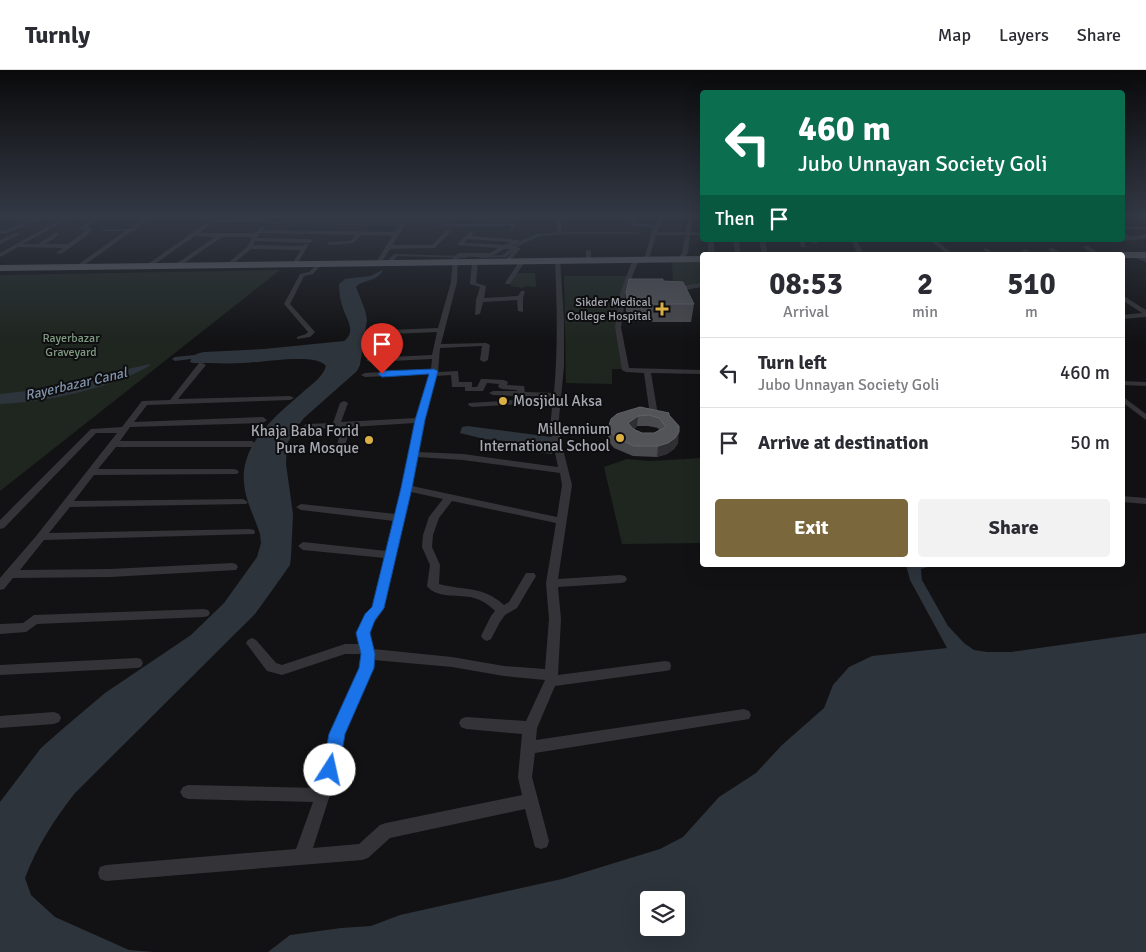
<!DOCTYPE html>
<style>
body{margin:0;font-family:Signika,sans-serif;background:#f2f2f3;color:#2b2b33;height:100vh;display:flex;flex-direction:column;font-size:19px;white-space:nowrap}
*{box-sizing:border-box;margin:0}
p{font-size:16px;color:#7c7c81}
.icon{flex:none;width:28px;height:28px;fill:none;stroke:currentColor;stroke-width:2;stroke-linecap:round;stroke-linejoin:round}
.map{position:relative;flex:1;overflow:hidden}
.panel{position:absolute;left:700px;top:182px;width:425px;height:315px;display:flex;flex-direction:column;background:#fff;border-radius:5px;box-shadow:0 5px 20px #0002}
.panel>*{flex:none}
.banner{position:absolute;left:700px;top:20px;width:425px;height:152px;border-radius:5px;box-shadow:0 5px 20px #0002;background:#0b6e4f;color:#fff;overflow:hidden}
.tools{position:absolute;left:640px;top:821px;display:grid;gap:10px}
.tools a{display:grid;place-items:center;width:45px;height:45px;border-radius:5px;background:#fff;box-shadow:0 5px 20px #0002;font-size:25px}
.pin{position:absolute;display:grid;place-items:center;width:42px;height:42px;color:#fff;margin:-51px -21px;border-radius:50% 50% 50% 0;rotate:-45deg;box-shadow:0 0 5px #0007}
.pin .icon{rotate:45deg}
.me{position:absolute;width:55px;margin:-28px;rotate:10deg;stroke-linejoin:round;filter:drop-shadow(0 0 4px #0008)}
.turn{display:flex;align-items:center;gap:18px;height:105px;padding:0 15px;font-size:22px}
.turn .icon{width:65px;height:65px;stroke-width:2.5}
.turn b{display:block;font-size:35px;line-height:42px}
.then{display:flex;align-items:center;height:48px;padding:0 15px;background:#0003;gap:10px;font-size:19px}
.eta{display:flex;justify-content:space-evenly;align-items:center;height:85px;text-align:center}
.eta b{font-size:30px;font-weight:700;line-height:35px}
.primary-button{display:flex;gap:10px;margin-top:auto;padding:10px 15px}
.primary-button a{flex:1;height:58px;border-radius:5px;background:#7a673b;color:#fff;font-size:20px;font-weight:700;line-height:58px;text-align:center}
.primary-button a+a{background:#f2f2f3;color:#2b2b33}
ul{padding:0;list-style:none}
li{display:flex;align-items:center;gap:15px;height:70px;padding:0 15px;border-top:1px solid #e1e1e2}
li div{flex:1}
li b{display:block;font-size:19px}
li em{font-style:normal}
header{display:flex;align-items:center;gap:30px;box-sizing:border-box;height:70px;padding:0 25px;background:#fff;border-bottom:1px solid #e1e1e2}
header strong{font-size:24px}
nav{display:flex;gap:28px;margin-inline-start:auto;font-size:18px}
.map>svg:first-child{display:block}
.green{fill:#1f2620}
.water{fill:#2d343b;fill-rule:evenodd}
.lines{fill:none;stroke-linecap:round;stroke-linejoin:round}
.canal{fill:#2d343b;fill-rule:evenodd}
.minor{fill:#343438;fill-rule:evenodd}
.tertiary{fill:#343438;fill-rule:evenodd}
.trunk{fill:#585a60;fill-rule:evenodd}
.wall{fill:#494a4e;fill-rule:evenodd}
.shaded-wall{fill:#2f2f32}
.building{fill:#535458;stroke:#606266;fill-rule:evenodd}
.route{fill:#1a73e8;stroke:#114b97}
.poi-dot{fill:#dab044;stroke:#0e0d0f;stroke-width:2}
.labels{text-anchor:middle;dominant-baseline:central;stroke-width:4;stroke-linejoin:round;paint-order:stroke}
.far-poi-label{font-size:12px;fill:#a6a9b2;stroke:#0e0d0f;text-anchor:end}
.far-park-label{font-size:12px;fill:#7f9b82;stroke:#0e0d0f}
.far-water-label{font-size:14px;font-style:italic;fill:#8194aa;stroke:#0e0d0f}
.poi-label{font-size:15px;fill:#a6a9b2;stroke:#0e0d0f;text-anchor:end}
</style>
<header>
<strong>Turnly</strong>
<nav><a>Map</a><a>Layers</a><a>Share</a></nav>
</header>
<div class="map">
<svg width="1146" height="882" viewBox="0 0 1146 882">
<rect width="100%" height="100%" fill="#121214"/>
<g class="green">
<path d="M674,191h28v23h-29l-1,-21z"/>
<path d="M280,200l-280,221v-216z"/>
<path d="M513,203h22l1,14 -11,-1 -1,2 -14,-2z"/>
<path d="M564,206h63l-8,66 3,27h-10v15l-46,-1z"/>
<path d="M702,388v85l-80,1 -18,-77 23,-8 23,2z"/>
</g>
<g class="water">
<path d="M383,200c-5,12 -20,9 -27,17l9,23 2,10 -7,45 -3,6 -53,47 -10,13 -7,13 -1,20 7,50 -2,43 -1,8 -17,24 -18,25 -180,179c-21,27 -38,53 -50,85l6,17 24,22 74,33 25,2h-154v-150l41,-54 25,-22 39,-33 86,-58 33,-32 33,-46 4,-14 -1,-9c-5,-16 -15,-34 -16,-51 -4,-40 33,-68 59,-91 8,-7 20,-15 23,-26 -10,-14 -66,-3 -83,-3 -17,1 -34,0 -50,0l-3,-1c2,-7 8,-9 14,-10l60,-3 80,-8c13,-10 2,-22 -1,-33 -3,-8 -4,-16 -4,-24l6,-5 25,-3z"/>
<path d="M150,294l-1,2c-39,23 -104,36 -149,38v-10l34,-4z"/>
<path d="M467,356l85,11 4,5 -4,12 -9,-1 -28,-11 -31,-3 -24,-6 2,-6z"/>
<path d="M906,495h28l-13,4 1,11 26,46 16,17 10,7 13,2h24l135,-19v319h-878l22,-17 51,-7 30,-2 29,-11 162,-36 98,-30 23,-12 36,-40 37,-24 26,-28 42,-37 9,-23 16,-18 23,-11 75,-8 -37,-68zM649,830h27v28h-27z"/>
</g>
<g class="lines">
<g class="canal">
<path d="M565,162h73l2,1 -2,1h-73l-25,2 -20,9 -14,12 -26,1 -2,-1 2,-1 23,-1 13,-12 21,-9z"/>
<path d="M1146,167v2l-44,3 -69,-1 -2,-1h91v-2z"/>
<path d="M394,184l71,2 2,1 -2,1 -68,-2 -4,5h-4v-2z"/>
<path d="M204,284l3,2 -1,1 -31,4 -3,-2 3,-2z"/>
</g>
<g class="minor">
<path d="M0,147h3l-3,2z"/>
<path d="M37,147h7l-37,16h-7v-2h4z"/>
<path d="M65,147h6l-48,27h15l19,-12 2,3 -14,9h23l18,-14h-6v-2l13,-11h5l-11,10 5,1 -4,7 -27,19 -5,-1 7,-5 -45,-1 -18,10v-4z"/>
<path d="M145,147h6l-16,12v2h-3l-53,38h-4v-2l50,-36h-22l-2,-2h29z"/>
<path d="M215,147h6l-4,3 47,-1 2,1 -2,1 -51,2 -14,10h56l7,-7 2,1 -1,3 133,2 3,2 -3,2 -34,-1 -9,8 -23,2 -2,-1v-2l22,-1 6,-6 -96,-2 -3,5 53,1 3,2 -3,2 -55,-2 -2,4 50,1 2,-2h4l-13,22 -5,-1 10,-15 -50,-1 -23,19 -2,-1v-2l22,-19 4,-9h-30l-45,31h-4v-2l42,-29 -20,-1 -46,32h-4v-2z"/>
<path d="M536,147h26l-1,15 -2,1 -2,-1v-11l-2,1 -2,-1v-2z"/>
<path d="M633,147h4l-2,6 20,2 4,-8h5l-7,15h29l3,-15h4l-2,15 11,1v2h-12l-2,18 -7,8 -3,-2 4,-6 3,-18h-29l-7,24 -5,1 9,-32 -23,-3z"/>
<path d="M403,151l57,3 55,-1 2,1 -5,7 -2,-1 2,-4h-52l-55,-3 -2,2 -138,-1 -2,-1 2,-1 138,1z"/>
<rect x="1122" y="157" width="24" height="2"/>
<path d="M447,160l4,1 -16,17 -47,1 -3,-2 3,-2h44z"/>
<path d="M471,161l3,2 -3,3 48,4v2l-8,4 10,2 -13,15 -3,-2 9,-12h-10l-13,8h-31l-2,2 -1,23 -16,62 45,-1 4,2 -2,15 -4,2 -4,-2 2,-14 -42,2 -2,24 20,-1 1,11h13v5h5l4,-8h3l20,1 4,2 -1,3 17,1 1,6 29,1c4,-45 3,-88 1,-133l5,-1 4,60v47l-6,63 14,56 -14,94 63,-4 4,1 2,3 -2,3 -4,1 -63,4 3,32 -3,56 107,-14 5,1 1,4 -1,4 -5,1 -110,15 -18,42 -1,12 208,-31 5,2 2,4 -2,4 -214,34 -3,24 17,64 -2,6 -6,2 -6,-2 -10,-38 -135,29 -22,20 -6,2 -256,21 -6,-2 -2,-6 2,-6 6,-2 190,-16 17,-47 -125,-3 -5,-2 -3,-5 3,-5 5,-2 130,3 6,-18 6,-36 31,-66 1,-14h-17l-63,21 -15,-4 -21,-28 2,-3 4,-2 4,2 20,23 6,2 63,-21h14c-5,-26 8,-21 14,-39 5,-15 8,-31 12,-47l-82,-8 -5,-4 5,-4 84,9 7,-30 -93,-11 -5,-3 5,-3 95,10 19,-91 -64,4 -7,21 -4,3 -4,-3 6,-21 -36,3 -4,-3 4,-3 27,-1 7,-20 4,-2 4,2 -7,19 75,-4 14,-44 -65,3 -4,-2 4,-2 66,-4 1,-10 -62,3 -4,-2 4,-2 62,-3 5,-23 -70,3 -3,-2 3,-2 71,-3 13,-46 2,-24 5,-5h32l8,-5 -40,-3v-2zM468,169l43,3 -7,3 -40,-2zM451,305l1,12h13v4h18l4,-8 12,1 -1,3 4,2 15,1v1h-24l-4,2 4,2 23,1v4l-47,3 -1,2 4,2 48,-3 4,-2v-6l29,1 -3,32 8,38 -95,-13 -45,-2 6,-32 12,-44zM417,387l46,3 97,13 2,12 -5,32 -145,-31zM411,422l32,7 -14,18 -6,18 -1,12 8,18 -3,21c9,13 33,8 47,12 8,2 15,7 21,13l-4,5 -10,20 2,3 4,2 4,-2 9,-17 5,-7 12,-7 19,-32 -2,-3h-8l-17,29 -5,3c-22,-20 -40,-14 -65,-21l1,-19 -8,-18 1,-12 6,-17 13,-17 104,22 -10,60 3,36 -4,50 -41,-3 -52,-9 -79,-8 -4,-16 2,-6 13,-18zM374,590l78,7 52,9 41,4 -19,41 -60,-4 -5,2 -2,4 2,4 5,2 56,5 -4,43 4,18 -136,28 -6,2 -21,19 -46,4 25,-78 6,-36 29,-66z"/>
<path d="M15,163l5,1 -20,10v-4z"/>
<path d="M1146,164v4l-12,1 -3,-2z"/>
<rect x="708" y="170" width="6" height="15"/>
<path d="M733,170h6l2,15h-6z"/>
<path d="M759,170h6l3,15h-6z"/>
<path d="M799,170h6v7h-4z"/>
<path d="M811,170h6l1,3 -5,1z"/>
<path d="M851,170h6l7,15h-6z"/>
<path d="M932,170h4l18,15h-6l-16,-13z"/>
<path d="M1084,176h4l14,9h-7l-11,-7z"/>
<path d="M986,178l11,7h-7l-7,-5z"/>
<path d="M1049,178h4l10,7h-7l-7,-5z"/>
<path d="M1025,179l9,5 1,1c-5,0 -9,0 -13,-4z"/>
<path d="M586,180l5,1v10l-5,-1z"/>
<path d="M1132,183l14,5v4l-16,-6 -1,-1z"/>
<path d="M636,187l3,2 -13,34 -5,34 8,41 73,2v4l-51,-1 7,42 -4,2 -4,-2 -6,-42 -18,-1 -4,-2 -7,-43 5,-34 13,-34z"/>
<path d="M521,189l5,1 -16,24h-4l-1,-1z"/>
<path d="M475,190l3,2 -2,21 10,3 -2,12 34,-2 3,-5h4l-2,7v14l-5,-1 -1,-11 -34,2 -3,12 -5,1 1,-15 4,-13 -10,-3 2,-22z"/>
<path d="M318,193l3,2 -8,9 -9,2 -14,28 25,28 -5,5 -13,2v-2l9,-3 2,-2 -24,-28 16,-30 9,-2z"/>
<path d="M702,213v4l-28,5 -3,-2 13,-5z"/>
<path d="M1122,225l24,15v7l-24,2v-4l20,-2 -20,-13z"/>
<path d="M394,274l2,1v2l-31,2 -4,-2 4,-2z"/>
<path d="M199,293h3l4,2 -28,34 112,-3 4,2 -4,2 -143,5 -13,17 129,-5 4,3 -4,3 -133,4 -10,14h132l4,3 -4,3h-136l-18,22h136l3,1 2,2 -2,2 -143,1 -20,26 169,-2 5,3 -2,2 -176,3 -21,26 201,-4 4,1 1,2 -1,2 -210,6 -24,30 90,-1 122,-6 4,1 2,3 -2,3 -126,7 -97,1 -9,11 -4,1v-12l37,-43 80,-102h-21l-92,95 -4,1v-9l91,-91 31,-2 20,-26 28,-1z"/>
<path d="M1122,311l24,1v4l-24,-1z"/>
<path d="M1122,326l24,18v6l-24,-18z"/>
<path d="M1122,426l24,2v6l-24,-2z"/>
<path d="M204,539l4,1 2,3 -2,3 -4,1 -167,7 -11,8 -26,2v-10l23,-1 11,-8z"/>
<path d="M137,588l4,1 2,4 -2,4 -4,1 -137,7v-10z"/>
<path d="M54,642l5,2 2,4 -2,4 -5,2 -54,4v-12z"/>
</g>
<g class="tertiary">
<path d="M404,147h6l-30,48h-4l-1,-1z"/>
<path d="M1122,164l15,3 -3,2 -12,-1z"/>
</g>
<g class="trunk">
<path d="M1122,182h24v6h-24v-3h-4z"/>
<path d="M702,186v6l-702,9v-6z"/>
</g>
</g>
<g class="wall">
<path d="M663,211l31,23 -3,18h-63l-2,-12v-17z"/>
<path d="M617,344l52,1 9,28 -4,6 -7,5 -10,3 -24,-1 -19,-8 -5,-6 -1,-7 1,-10zM637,356h11l10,2 1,2 -5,3h-12l-8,-4z"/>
</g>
<g class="shaded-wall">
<path d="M638,346l-1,10 -10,7 1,-10z"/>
<path d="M679,362l-1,11 -4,6 -7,5 -10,3 1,-11z"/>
</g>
<g class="building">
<path d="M629,209h34v2l20,1 11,22h-65l-3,-11z"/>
<path d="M640,337l29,6v2l10,11v6l-4,6 -7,5 -10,3h-24l-19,-9 -5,-6 -1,-6 2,-6 6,-5zM649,345l10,3 7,9 -12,6h-12l-9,-4 -5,-6 10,-7z"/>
</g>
<linearGradient id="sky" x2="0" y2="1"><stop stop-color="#0a0a0b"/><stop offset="0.54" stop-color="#333945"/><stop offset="1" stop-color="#333945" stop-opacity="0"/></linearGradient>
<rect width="1146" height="271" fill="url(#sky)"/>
<path class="route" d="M434,299l4,2 -13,49 -13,68 -28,120 -9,12 -5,13 5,21 -1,14 -29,66 -6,36 -3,6 -6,2 -5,-2 -3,-6 7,-36 30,-66 2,-14 -5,-21 9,-19 7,-7 29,-119 14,-68 14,-46 -47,3 -4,-3 4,-3z"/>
<g class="poi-dot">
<path d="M659.5 231.5h5v5h5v5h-5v5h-5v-5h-5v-5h5z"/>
<circle cx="503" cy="331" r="5"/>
<circle cx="620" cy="368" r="5"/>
<circle cx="369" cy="370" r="5"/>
</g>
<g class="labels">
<g class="far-poi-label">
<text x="651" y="232">Sikder Medical<tspan x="651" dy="14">College Hospital</tspan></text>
</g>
<g class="far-park-label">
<text x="71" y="268">Rayerbazar<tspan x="71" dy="14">Graveyard</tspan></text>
</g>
<g class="far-water-label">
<text transform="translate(76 314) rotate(-13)">Rayerbazar Canal</text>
</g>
<g class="poi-label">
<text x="513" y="331" text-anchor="start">Mosjidul Aksa</text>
<text x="610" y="359">Millennium<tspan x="610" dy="17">International School</tspan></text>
<text x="359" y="361">Khaja Baba Forid<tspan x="359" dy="17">Pura Mosque</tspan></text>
</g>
</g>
</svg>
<div class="tools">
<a><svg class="icon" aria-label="layers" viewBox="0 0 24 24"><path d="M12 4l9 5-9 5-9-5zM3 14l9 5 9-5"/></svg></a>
</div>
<div class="pin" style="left:382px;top:304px;background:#d93025"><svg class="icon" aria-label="arrive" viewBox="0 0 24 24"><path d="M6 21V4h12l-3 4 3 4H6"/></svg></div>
<svg class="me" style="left:330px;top:700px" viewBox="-20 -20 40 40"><circle r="19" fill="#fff"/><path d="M0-13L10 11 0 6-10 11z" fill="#1a73e8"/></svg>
<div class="banner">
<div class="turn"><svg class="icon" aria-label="left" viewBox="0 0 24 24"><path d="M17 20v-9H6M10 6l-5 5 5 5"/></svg><div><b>460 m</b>Jubo Unnayan Society Goli</div></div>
<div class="then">Then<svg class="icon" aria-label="arrive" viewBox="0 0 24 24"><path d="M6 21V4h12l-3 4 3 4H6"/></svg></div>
</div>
<section class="panel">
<div class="eta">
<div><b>08:53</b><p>Arrival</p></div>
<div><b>2</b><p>min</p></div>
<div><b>510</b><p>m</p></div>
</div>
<ul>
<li><svg class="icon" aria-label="left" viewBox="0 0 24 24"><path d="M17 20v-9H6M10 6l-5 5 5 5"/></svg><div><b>Turn left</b><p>Jubo Unnayan Society Goli</p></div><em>460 m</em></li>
<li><svg class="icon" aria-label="arrive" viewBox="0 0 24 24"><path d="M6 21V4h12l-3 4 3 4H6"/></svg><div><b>Arrive at destination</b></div><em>50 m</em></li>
</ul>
<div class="primary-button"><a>Exit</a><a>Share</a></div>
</section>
</div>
